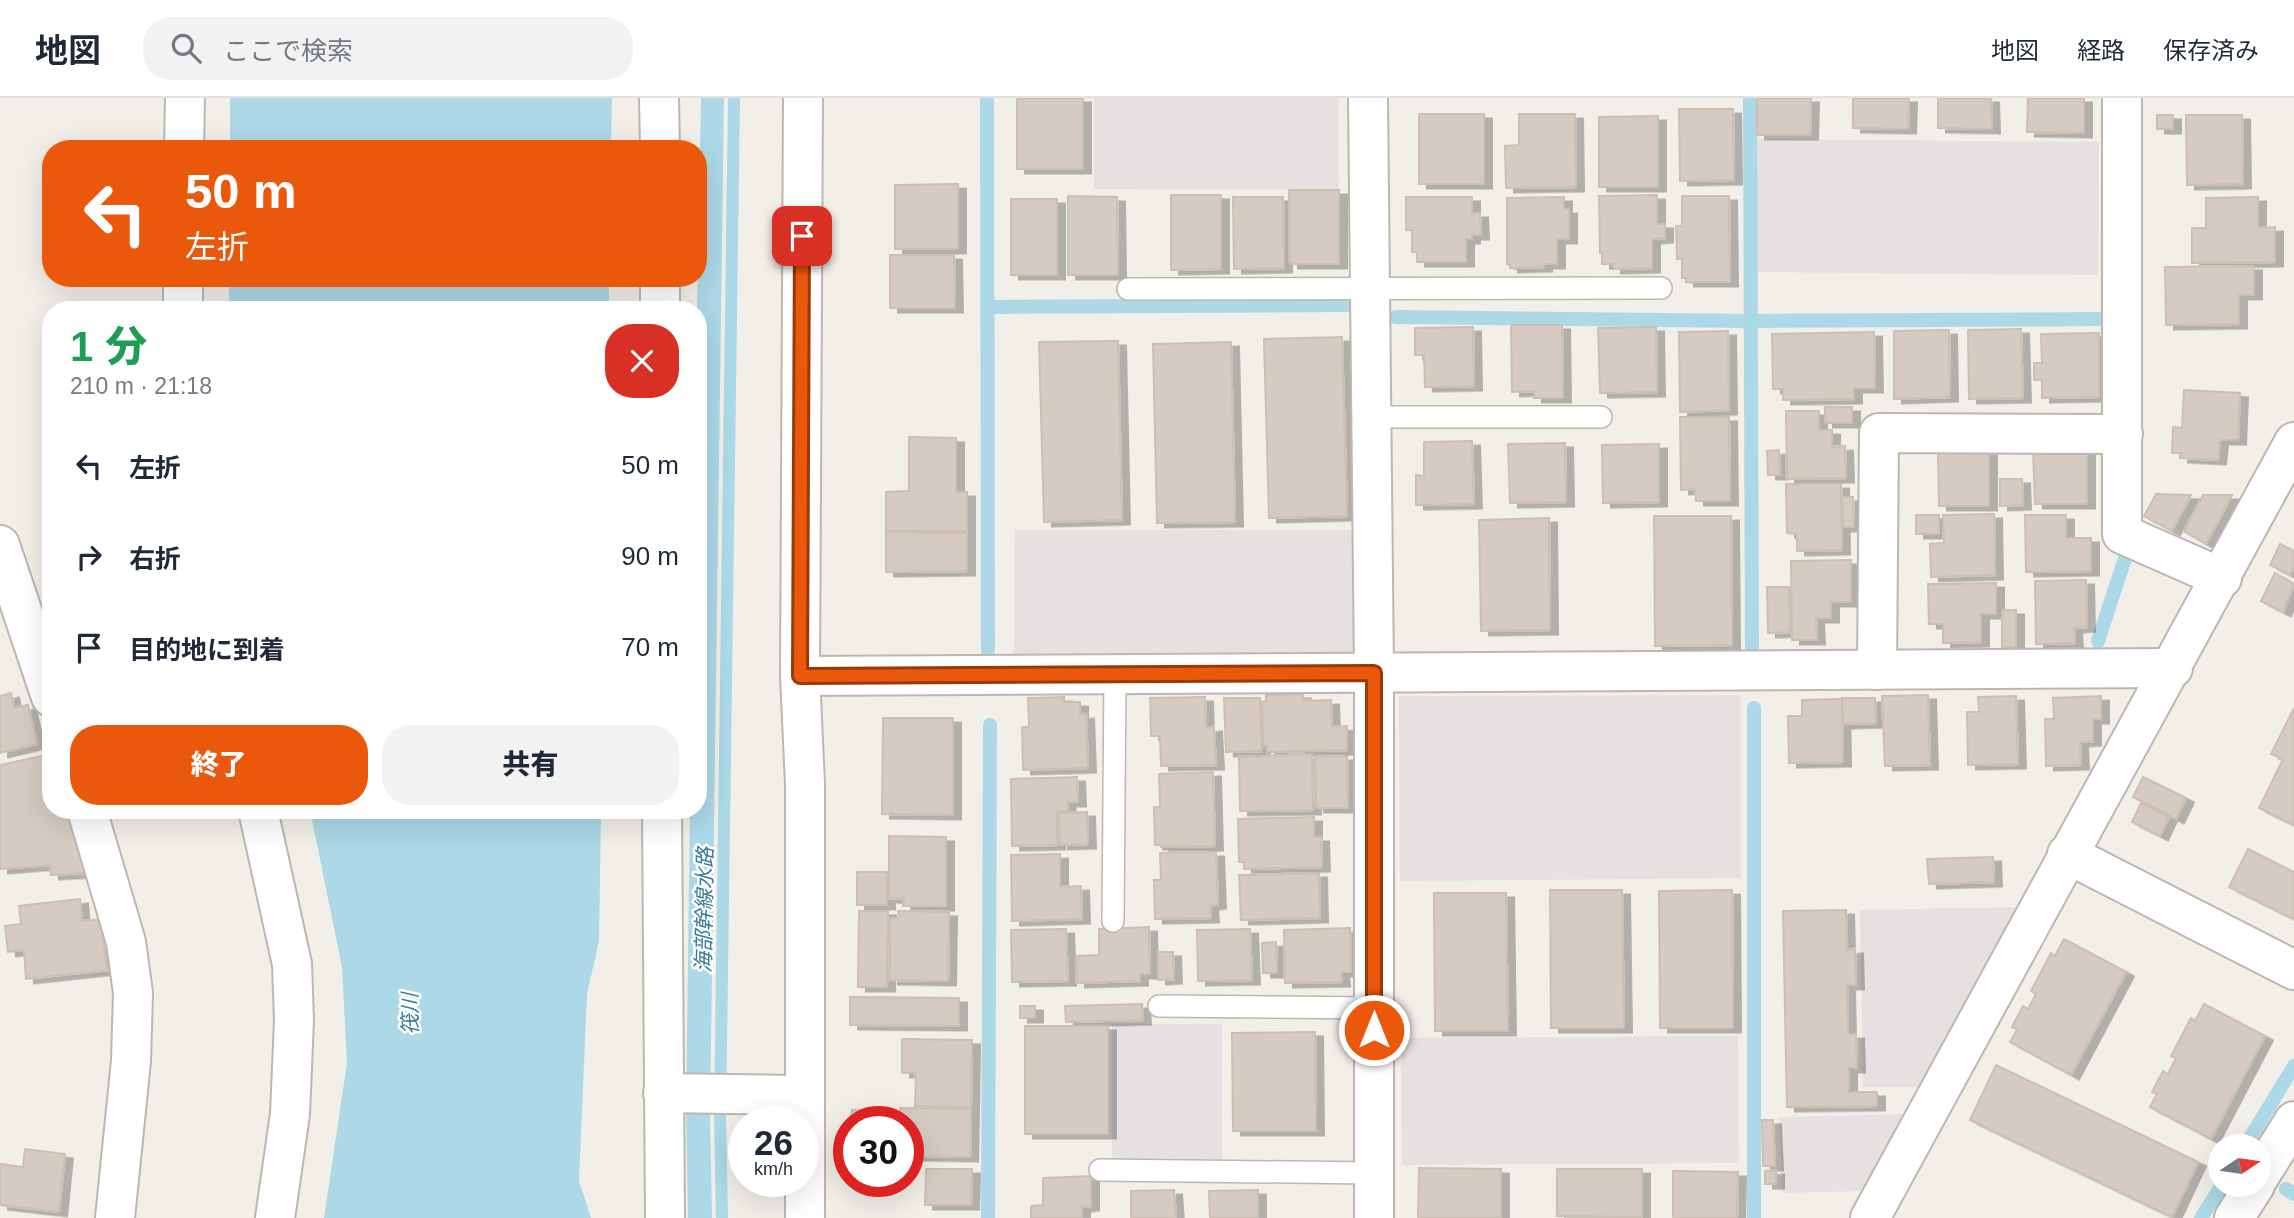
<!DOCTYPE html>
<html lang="ja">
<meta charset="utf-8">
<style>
body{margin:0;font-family:Helvetica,"Noto Sans JP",sans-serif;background:#f2f2f3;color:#1f2937;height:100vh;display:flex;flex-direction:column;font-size:26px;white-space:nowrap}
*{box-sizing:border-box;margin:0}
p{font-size:23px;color:#747a83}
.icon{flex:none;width:38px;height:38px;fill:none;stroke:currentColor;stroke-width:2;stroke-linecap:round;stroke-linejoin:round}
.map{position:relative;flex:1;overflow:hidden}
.sheet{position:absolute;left:42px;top:203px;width:665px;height:518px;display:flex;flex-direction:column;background:#fff;border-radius:28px;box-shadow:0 7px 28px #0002}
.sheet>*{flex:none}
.banner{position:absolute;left:42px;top:42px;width:665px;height:147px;border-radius:28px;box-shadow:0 7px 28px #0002;background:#ea580c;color:#fff;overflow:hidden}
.needle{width:46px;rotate:77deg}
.controls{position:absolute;left:2208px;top:1036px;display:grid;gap:14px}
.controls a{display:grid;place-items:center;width:63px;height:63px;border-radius:50%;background:#fff;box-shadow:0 7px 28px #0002;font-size:35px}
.speed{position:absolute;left:728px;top:1008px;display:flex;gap:14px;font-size:35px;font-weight:700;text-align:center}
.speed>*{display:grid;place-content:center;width:91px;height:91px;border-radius:50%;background:#fff;box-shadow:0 7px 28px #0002;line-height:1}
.speed small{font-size:18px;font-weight:400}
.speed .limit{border:10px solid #d22;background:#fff;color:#111}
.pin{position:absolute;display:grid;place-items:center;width:60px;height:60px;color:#fff;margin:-30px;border-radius:14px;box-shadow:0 4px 10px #0006}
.me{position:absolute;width:77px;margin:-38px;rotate:0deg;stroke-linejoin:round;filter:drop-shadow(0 0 5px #0008)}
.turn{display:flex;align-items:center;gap:24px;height:147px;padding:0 28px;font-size:32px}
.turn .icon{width:91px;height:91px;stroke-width:2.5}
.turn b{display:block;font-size:49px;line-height:60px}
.round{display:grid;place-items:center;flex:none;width:74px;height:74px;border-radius:28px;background:#f2f2f3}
.overview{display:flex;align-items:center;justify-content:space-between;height:119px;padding:0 28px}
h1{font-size:42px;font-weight:800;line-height:52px;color:#1e9e55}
.button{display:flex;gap:14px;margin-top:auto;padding:14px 28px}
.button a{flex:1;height:80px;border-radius:28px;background:#ea580c;color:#fff;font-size:28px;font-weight:800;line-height:80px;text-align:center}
.button a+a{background:#f2f2f3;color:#1f2937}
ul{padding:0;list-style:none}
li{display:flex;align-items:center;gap:21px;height:91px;padding:0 28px}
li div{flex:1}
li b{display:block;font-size:26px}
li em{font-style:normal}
header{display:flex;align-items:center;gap:42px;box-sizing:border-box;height:98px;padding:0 35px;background:#fff;border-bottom:2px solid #e0e1e3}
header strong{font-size:33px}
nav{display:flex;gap:38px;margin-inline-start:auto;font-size:24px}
.search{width:490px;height:63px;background:#f2f2f3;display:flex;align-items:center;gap:18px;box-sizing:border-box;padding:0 24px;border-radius:28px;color:#747a83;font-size:26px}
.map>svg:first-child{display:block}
.parking{fill:#e4e1e0}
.water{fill:#acd8e7}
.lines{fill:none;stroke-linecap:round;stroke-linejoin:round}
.stream{stroke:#acd8e7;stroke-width:14}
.building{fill:#d5cbc2;stroke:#ccbfb3;stroke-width:2;filter:url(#shadow)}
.service-casing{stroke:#bfb7af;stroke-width:24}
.minor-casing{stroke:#bfb7af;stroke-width:42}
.tertiary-casing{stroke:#bfb7af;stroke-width:42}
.service{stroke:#fff;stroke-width:21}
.minor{stroke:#fff;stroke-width:38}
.tertiary{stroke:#fff;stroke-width:38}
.route-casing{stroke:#983908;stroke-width:18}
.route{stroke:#ea580c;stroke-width:12}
.labels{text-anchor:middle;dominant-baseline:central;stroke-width:5;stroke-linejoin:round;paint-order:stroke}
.water-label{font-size:21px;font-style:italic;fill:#3a7c95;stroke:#fff}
</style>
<header>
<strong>地図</strong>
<div class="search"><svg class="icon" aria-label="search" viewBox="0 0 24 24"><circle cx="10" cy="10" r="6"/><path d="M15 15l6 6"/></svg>ここで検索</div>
<nav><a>地図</a><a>経路</a><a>保存済み</a></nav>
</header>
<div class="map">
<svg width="2294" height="1120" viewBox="0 0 2294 1120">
<defs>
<filter id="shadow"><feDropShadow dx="8" dy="4.5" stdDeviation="0" flood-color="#0004"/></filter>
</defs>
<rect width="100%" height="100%" fill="#f2eee8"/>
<g class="parking">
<path d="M1094,0h244l1,92 -245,-1z"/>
<path d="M1756,41l343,3 -1,133 -343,-3z"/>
<path d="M1015,432h339l2,117 -11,9 -331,-1z"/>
<path d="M1741,597v183l-341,3 -1,-185z"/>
<path d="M2017,809l-98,180h-56l-3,-177z"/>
<rect x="1112" y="926" width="110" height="137"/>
<path d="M1738,938l1,127 -337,2 -1,-127z"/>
<path d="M1906,1016l-42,77 -82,2 -3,-76z"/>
</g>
<g class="water">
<path d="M230,0h382l-1,51h-381z"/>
<path d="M701,0h23l-14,1019 2,101h-24l-2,-107 4,-301h8l-1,-500z"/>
<path d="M728,0h12l-14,1020 2,100h-12l-2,-101z"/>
<rect x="229" y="180" width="380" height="32"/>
<path d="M310,712h291l-2,131 -12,53 -8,187 12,37h-267l23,-155 -5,-96z"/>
</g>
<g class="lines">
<g class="stream">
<path d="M987,0l1,552"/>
<path d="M1750,0l2,549"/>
<path d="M989,209l358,-2"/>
<path d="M1396,219l354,4 352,-2"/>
<path d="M2098,543l28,-86"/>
<path d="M1754,610v510"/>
<path d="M2245,1048l49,-80"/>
<path d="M2286,1091l8,5"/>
<path d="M988,1120l2,-493"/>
<path d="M2201,1120l21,-33"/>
</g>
</g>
<g class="building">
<rect x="1017" y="0" width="66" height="71"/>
<path d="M1757,0h54l-1,37h-53z"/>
<path d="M1853,0h56l-1,31 -55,-1z"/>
<path d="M1938,0h53l1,31 -54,-1z"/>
<path d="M2028,0h56v35l-57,-1z"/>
<path d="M1679,11h54l1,71 -54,1z"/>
<rect x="1419" y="16" width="65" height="70"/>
<path d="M1519,16h56l1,73 -70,1 -1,-42 14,-1z"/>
<rect x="2157" y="17" width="16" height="14"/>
<path d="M2186,17h56l1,69 -56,1z"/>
<path d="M1658,18v71h-59v-70z"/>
<path d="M958,86v65h-63v-64z"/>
<path d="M1289,92h50v74h-49z"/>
<path d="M1171,97h50v74l-50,1z"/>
<path d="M1657,97v29h8v14l-13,1v29l-39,1v-5h-11v-11h-2l-1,-57z"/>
<path d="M1068,98l49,1 1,78h-50z"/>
<path d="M1682,98h47l1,86h-44v-4h-4v-19h-5l-1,-33h6z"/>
<path d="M1233,99h50l1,71 -50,1z"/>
<path d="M1406,99h66v16h8l1,22h-9v4h-6v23h-49v-10h-5v-22h-6z"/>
<path d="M1564,99v12h5v30h-12v25h-13v3l-34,1v-3l-3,-1v-66z"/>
<path d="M2258,99v31l17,-1v35l-83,1v-35h14v-30z"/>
<rect x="1011" y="101" width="46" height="76"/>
<path d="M890,157h64l1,53h-65z"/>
<path d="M2254,168v29h-15v29l-73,1 -1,-58z"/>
<path d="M1511,227h51l1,73h-29v-7l-22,1z"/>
<path d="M1473,229l1,59 -49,1 -1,-32h-9v-27z"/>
<path d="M1656,229l1,65 -57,1 -2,-65z"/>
<path d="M2021,231l2,69 -54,1 -1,-69z"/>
<path d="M1949,232l1,67 -56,2v-68z"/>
<path d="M1728,233l1,79 -49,2 -1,-80z"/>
<path d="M1874,234l1,56h-21v11l-71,1v-11h-10l-1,-55z"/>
<path d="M2099,235v64l-57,1v-18h-8v-17h8l-1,-29z"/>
<path d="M1342,239l5,179 -78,2 -5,-179z"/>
<path d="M1118,243l4,179 -78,2 -5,-180z"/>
<path d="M1231,244l4,180 -78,1 -4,-179z"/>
<path d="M2184,292l56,3 -2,47h-18l-2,20 -38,-2 1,-5h-9l1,-26 9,1z"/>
<rect x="1825" y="309" width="27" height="16"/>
<path d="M1786,313h33v19h13v17l13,-1 1,32 -59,1z"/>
<path d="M1680,319h49l1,84h-34l-1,-12 -14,1z"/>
<path d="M909,339l47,1v54h11v39h-81v-39l23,-1z"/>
<path d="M1472,343l2,63 -58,1v-30l8,1v-34z"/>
<path d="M1565,345l1,59 -56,1 -2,-59z"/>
<path d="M1659,346v58l-56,1 -1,-58z"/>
<path d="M1779,352l1,25h-12l-1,-24z"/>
<path d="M2033,352h54v54h-52z"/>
<path d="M1989,353v55h-50l-1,-54z"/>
<path d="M2000,381h22l1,26 -23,1z"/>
<path d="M1786,386h55l1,66 -45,1v-17l-10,-1z"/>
<path d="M2156,396l35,1 -19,36 -28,-15z"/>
<path d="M2203,397h29l-26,49 -22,-13z"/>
<path d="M1842,399h11l1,30h-11z"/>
<path d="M1994,416l1,61 -64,2 -1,-33 14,-1 -1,-28z"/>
<rect x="1916" y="417" width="23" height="19"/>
<path d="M2025,417h41v23h25v33l-65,1z"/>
<path d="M1654,418h77l1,129 -77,1z"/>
<path d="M1549,420l1,112 -69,1 -2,-111z"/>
<path d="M886,434l81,1v38l-81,1z"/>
<path d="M2280,446l14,7v16l-4,8 -20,-10z"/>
<path d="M1851,462v42h-20v16h-15l1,22h-25l-1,-79z"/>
<path d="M2275,475l19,11 -11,28 -22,-11z"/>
<path d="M2086,482l1,47 -13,1 1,15 -39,1 -1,-63z"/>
<path d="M1996,485v31h-15v28l-38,1v-19h-14l-1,-40z"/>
<path d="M1767,489h22l1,45 -22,1z"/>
<rect x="2002" y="512" width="14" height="37"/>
<path d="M11,595l3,15 14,-3 9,39 -37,9v-57z"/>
<path d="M1303,596v7l28,-1 1,27 15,-1v24l-80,2v-6h-4l-1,-44 4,-1v-6z"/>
<path d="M1928,597l2,70 -45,1 -3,-70z"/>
<path d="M2016,598l2,68 -50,1 -1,-53h12l-1,-15z"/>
<path d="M2101,598v23h-8v22l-13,1 1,23 -35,1 -1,-47h9l-1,-21z"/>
<path d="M1064,599v5h16v13l6,-1 2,54 -65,2 -1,-43h7l-1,-29z"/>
<path d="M1205,599l1,31 8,-1 2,38 -55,1 -1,-30h-9l-1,-38z"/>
<path d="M1224,600h36l2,53 -36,1z"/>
<path d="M1842,600h33l1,25 -33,1z"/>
<path d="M1842,601l1,63 -54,1 -1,-47h14v-16z"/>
<path d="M2294,610v117l-35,-17 24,-49 -12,-5z"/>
<path d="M883,620h70v97l-71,-1z"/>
<path d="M51,656v56h23l8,24 3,39 -34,2 -1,-10 -50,4v-104z"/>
<path d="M1312,656l1,56 -73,1 -1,-54z"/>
<path d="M1347,658l1,52h-32l-1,-51z"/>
<path d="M1213,674l2,74 -54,1v-2h-6l-1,-38h6l-1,-33z"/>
<path d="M1077,679l1,25h-11l1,9 -11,1v33l-45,1 -1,-67z"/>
<path d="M2143,679l43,21 -10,21 -43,-22z"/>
<path d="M2141,705l28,14 -9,19 -28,-14z"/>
<path d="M1087,714l1,32 -28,1 -1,-32z"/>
<path d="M1314,719v20h7l1,30 -78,2v-7h-5l-1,-43z"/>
<path d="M889,738l57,1v69h-43l1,-7 -15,-1z"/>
<path d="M2248,751l46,23v47l-65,-32z"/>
<path d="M1216,754l2,52 -8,1 1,13 -56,1 -1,-39h7l-1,-27z"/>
<path d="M1060,756v33l21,-1 1,33 -70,2 -1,-66z"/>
<path d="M1993,759l1,25 -65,2 -2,-25z"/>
<rect x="857" y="774" width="30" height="33"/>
<path d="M1319,775l1,45 -79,2 -2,-45z"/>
<path d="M1550,792h72l2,138h-73z"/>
<path d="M1732,792l1,138h-73l-1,-137z"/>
<path d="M1434,795h72l2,138h-73z"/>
<path d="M80,801l2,22 19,-2 6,51 -81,9 -2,-29 -16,2 -3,-26 16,-2 -2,-18z"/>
<path d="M1846,812l1,40 8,-1 1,36h-9l1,49h8l1,34h-8v24h28v14l-90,1 -4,-196z"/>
<path d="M859,813h29l-1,76h-29z"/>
<path d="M898,813l51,1 -1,69 -58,-1v-62h9z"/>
<path d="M1149,829l1,47h-10v7l-63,2 -1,-27 23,-1v-26z"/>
<path d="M1350,830l1,44h-10l1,10 -57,1 -1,-53z"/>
<path d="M1066,831l2,52 -56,1 -1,-52z"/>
<path d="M1250,831l2,51 -54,1 -1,-51z"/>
<path d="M2064,841l62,33 -55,103 -61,-33 7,-12 -5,-3 11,-21 5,3 8,-15 -5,-3 20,-38 4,3z"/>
<path d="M1276,844l1,31h-14l-1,-30z"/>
<path d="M1158,854h15l1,27 -16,1z"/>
<path d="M850,899l109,1v28l-109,-1z"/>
<path d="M1142,906l1,16 -77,2 -1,-16z"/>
<path d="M2204,906l61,32 -54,103 -61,-32 7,-13 -5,-2 11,-21 5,3 8,-16 -5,-2 20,-38 4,3z"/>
<rect x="1020" y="908" width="15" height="12"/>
<rect x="1025" y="928" width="83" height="108"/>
<path d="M1315,934l1,99h-83l-1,-98z"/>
<path d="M902,941l70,1 -1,67 -56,-1 1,-33h-14z"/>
<path d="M1996,967l202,97 -26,55 -202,-97z"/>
<path d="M900,1010l71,1 -1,48 -62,-1v-34h-9z"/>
<path d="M852,1012l41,1v11h-42z"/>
<path d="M1762,1022h11l2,46h-12z"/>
<path d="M25,1051l40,5 -6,58 -59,-7v-41l23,3z"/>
<path d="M1419,1070l82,1v49h-83z"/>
<path d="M926,1071h46l-1,36h-46z"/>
<path d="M1557,1071h85v48l-85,-1z"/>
<path d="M1776,1072v14h-11v-13z"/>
<path d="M1673,1073l65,1 -1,46h-64z"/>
<path d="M1091,1078v30l-9,1v11h-51v-12l12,-1v-27z"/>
<path d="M1174,1092l2,28h-45v-27z"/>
<path d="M1258,1092v28h-48l-1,-27z"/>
</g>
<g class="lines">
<g class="service-casing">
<g id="service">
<path d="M1128,191l533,-1"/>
<path d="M1372,319h229"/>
<path d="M1113,823l2,-247"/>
<path d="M1159,908l214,2"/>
<path d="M1100,1072l274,3"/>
</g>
</g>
<g class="minor-casing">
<g id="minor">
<path d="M659,0l1,51"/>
<path d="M803,0l-3,578 5,108v434"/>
<path d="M1368,0l6,575v545"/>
<path d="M2122,0v436l100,44"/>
<path d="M184,51l1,-51"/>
<path d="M660,180v32"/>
<path d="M183,212v-32"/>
<path d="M0,447l51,152"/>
<path d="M1877,572l2,-237 244,1"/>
<path d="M800,578l1373,-8"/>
<path d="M87,712l39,132 7,51 -2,68 -16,157"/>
<path d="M258,712l34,154 2,56 -4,94 -15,104"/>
<path d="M662,712l3,408"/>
<path d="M663,995l142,2"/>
<path d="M2259,1079l35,-56"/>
<path d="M2234,1120l21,-33"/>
</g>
</g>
<g class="tertiary-casing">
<g id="tertiary">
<path d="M2067,756l227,116"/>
<path d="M1870,1120l424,-776"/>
</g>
</g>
<use href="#service" class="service"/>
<use href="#minor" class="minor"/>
<use href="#tertiary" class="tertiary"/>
</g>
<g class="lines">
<g class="route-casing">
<path id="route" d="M802,138l-2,440 574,-3v357"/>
</g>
<use href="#route" class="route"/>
</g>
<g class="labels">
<g class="water-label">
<text transform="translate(704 812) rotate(-89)">海部幹線水路</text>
<text transform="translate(410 916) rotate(-91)">筏川</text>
</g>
</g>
</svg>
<div class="controls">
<a><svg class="needle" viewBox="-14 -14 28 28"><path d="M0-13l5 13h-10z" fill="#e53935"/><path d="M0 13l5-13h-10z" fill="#747a83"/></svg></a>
</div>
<div class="speed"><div>26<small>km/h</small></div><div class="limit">30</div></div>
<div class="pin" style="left:802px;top:138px;background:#d93025"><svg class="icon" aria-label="arrive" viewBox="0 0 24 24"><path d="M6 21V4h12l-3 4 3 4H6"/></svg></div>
<svg class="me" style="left:1374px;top:932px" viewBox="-20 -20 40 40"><circle r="17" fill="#ea580c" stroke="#fff" stroke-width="3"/><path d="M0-11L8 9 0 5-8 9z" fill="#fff"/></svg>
<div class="banner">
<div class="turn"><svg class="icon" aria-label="left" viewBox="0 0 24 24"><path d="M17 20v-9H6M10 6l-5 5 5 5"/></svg><div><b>50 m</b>左折</div></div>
</div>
<section class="sheet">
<div class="overview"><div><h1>1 分</h1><p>210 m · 21:18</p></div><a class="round" style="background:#d93025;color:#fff"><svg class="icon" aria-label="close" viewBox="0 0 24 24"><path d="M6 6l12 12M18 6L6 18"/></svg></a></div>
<ul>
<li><svg class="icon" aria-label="left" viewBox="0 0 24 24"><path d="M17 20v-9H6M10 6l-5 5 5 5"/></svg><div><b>左折</b></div><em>50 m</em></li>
<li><svg class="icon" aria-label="right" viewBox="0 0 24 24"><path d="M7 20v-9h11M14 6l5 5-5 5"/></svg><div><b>右折</b></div><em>90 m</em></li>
<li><svg class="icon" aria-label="arrive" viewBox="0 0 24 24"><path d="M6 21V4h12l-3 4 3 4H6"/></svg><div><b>目的地に到着</b></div><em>70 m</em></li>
</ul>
<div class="button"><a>終了</a><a>共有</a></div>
</section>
</div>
